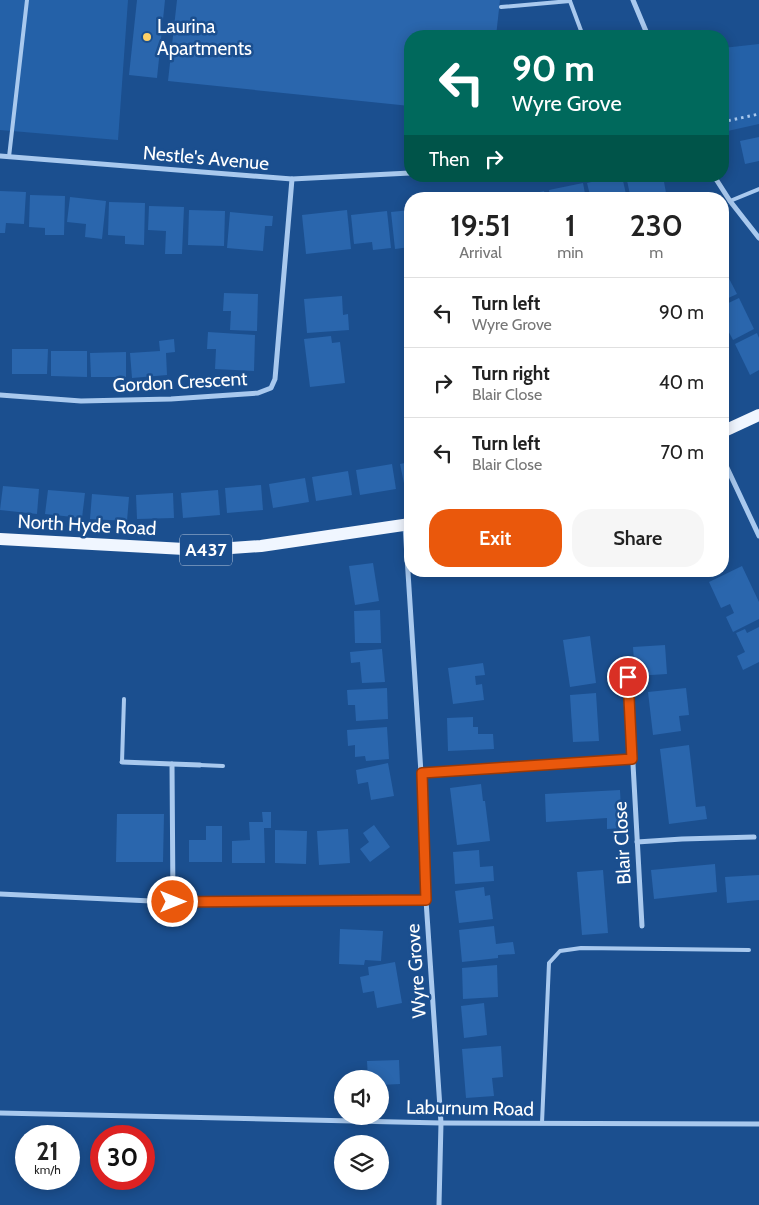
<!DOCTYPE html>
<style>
body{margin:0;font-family:Cabin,sans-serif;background:#f6f6f6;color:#222;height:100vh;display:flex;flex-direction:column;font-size:19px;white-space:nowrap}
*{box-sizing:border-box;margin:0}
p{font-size:16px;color:#767676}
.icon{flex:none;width:28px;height:28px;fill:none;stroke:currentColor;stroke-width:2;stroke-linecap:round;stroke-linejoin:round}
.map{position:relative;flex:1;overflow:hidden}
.panel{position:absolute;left:404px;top:192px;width:325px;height:385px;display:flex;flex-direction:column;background:#fff;border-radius:20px;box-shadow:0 2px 12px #0003}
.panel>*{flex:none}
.banner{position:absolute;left:404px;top:30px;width:325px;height:152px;border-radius:20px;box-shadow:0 2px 12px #0003;background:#00695c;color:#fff;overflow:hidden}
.tools{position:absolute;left:334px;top:1070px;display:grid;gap:10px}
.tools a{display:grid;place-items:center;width:55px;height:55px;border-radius:50%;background:#fff;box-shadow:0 2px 12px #0003;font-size:25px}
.speed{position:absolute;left:15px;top:1125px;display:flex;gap:10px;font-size:25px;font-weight:700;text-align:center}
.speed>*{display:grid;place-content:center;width:65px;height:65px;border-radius:50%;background:#fff;box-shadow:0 2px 12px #0003;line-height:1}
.speed small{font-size:12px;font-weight:400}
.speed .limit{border:8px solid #d22;background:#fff;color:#111}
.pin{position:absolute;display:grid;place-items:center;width:42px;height:42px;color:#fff;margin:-21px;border:2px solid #fff;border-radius:50%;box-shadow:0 1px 5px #0007}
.me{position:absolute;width:55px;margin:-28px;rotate:90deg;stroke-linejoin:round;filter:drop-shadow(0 0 4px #0008)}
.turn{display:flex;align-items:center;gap:18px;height:105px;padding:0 25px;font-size:22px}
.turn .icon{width:65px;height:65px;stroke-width:2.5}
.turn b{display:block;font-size:35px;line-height:42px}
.then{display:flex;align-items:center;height:48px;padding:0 25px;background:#0003;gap:10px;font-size:19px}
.eta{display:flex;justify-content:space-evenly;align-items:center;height:85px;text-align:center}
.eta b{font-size:30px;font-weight:600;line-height:35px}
.button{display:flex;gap:10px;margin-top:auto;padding:10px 25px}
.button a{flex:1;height:58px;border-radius:20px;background:#ea580c;color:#fff;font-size:20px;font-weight:600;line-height:58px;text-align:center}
.button a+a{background:#f6f6f6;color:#222}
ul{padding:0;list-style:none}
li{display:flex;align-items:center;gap:15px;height:70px;padding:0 25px;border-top:1px solid #e0e0e0}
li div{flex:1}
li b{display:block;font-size:19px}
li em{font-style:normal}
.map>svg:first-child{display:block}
.green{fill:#2461a8}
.building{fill:#2a66ad}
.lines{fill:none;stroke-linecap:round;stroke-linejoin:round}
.path{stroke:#a9c9ee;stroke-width:3;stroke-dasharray:2.5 4;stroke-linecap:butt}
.service{stroke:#a9c9ee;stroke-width:4}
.minor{stroke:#a9c9ee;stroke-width:5}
.primary{stroke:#f0f6ff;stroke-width:12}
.route-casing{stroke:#983908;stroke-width:12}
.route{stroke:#ea580c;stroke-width:9}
.poi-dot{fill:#ffd166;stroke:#1b4f8f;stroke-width:2}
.labels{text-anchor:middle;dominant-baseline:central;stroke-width:5;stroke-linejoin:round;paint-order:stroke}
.shield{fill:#1b4f8f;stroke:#bbcadd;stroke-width:1}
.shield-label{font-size:18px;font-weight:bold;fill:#fff}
.poi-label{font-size:19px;fill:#fff;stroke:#1b4f8f;text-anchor:start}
.street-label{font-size:19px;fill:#fff;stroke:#1b4f8f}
</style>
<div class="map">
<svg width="759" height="1205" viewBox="0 0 759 1205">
<rect width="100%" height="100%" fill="#1b4f8f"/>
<g class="green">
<path d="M0,0h128l-10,140 -118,-10z"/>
<path d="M759,44v80l-36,8v-84z"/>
</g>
<g class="building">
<path d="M137,0h28l-8,78 -28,-3z"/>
<path d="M177,0h323l-4,36h-86v70l-242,-25z"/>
<path d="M759,137v24l-14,3 -5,-23z"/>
<path d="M617,176h5l5,23h-36l-4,-16z"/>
<path d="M626,176h37l3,17 -17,4v2h-18z"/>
<path d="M583,183l3,16h-36l-1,-9z"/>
<path d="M0,191l26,1 -2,32 -18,-1 -1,10h-5z"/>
<path d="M544,191l2,8h-34l-1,-1z"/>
<path d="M30,195l35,1 -1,39h-19v-7l-16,-1z"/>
<path d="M70,197l36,4 -4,38 -17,-2 1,-13 -19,-2z"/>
<path d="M109,202l36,1 -1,42 -19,-1v-8l-17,-1z"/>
<path d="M149,206l35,1 -2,47h-17l1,-23 -18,-1z"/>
<path d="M189,210l36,1 -1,35 -36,-1z"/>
<path d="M347,210l4,39 -45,5 -4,-39z"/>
<path d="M410,210v37l-15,2 -4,-37z"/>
<path d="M387,211l4,37 -18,2 -1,-8 -18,2 -3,-29z"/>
<path d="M230,212l43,4 -1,10h-7l-2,25 -36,-3z"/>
<path d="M722,265l15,29 -15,7z"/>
<path d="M224,293l34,1 -1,37 -27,-1 1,-19h-8z"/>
<path d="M342,296l1,19 5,-1 1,16 -42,3 -3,-34z"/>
<path d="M739,298l15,31 -21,11 -11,-21v-13z"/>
<path d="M208,332l47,3 -1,36 -39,-2 1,-20h-9z"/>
<path d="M757,333l2,5v32l-9,5 -15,-31z"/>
<path d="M331,336l1,7 8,-1 5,41 -35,4 -6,-48z"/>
<path d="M174,339l1,13 -9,1 1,22 -35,3 -2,-25 30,-2 -1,-10z"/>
<path d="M12,349h36l-1,25h-35z"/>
<path d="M51,351h36v26l-36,-1z"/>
<path d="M126,352v25h-35l-1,-24z"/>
<path d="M410,462v25l-5,1 -5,-24z"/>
<path d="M392,464l4,25 -36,6 -4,-25z"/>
<path d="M348,471l4,24 -36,6 -4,-24z"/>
<path d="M305,478l4,24 -36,6 -4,-24z"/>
<path d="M261,485l2,25 -36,3 -2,-25z"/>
<path d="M3,486l36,3 -2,25 -37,-4z"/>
<path d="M48,490l37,3 -3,25 -37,-4z"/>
<path d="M218,490l2,25 -37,3 -2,-25z"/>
<path d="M173,493l1,25 -37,1 -1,-24z"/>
<path d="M92,494l37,3 -2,24 -37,-2z"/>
<path d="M373,563l6,38 -24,4 -6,-39z"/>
<path d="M742,566l17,36v17l-26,13 -7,-15 8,-4 -4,-9 -9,4 -12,-26z"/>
<path d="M380,610l1,33h-26l-1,-32z"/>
<path d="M759,627v35l-16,8 -6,-14 8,-4 -9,-19 9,-4 2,4z"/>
<path d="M590,636l6,47 -26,4 -7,-47z"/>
<path d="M665,645l2,29 -32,2 -2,-29z"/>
<path d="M382,649l3,33 -23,1 -2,-21 -9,1 -1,-11z"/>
<path d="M483,663l2,12 -10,1 1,9 6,-1 2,16 -31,4 -5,-36z"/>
<path d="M387,688l1,31 -32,2 -1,-16h-7l-1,-15z"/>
<path d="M686,688l3,27 -10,1 2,15 -28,4 -5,-43z"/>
<path d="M596,693l3,48 -26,1 -3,-47z"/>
<path d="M473,717v10h5v7h15l1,15 -46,2 -1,-33z"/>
<path d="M387,727l2,32 -23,2 -1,-5 -10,1v-12l-7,1 -1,-16z"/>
<path d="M689,745l7,62 9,-1 2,13 -38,5 -9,-75z"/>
<path d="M388,763l6,33 -23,4 -3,-18 -10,2 -2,-14z"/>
<path d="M481,784l2,17h2l5,40 -33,4 -7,-57z"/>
<path d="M620,790l2,38 -15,1v-11l-61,4 -1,-28z"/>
<path d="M262,812h9v16h-7l1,35h-33v-22l18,-1 -1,-18h14z"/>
<path d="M117,814h47l-1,48h-47z"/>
<path d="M374,825l16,22 -20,15 -10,-13 9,-7 -6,-9z"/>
<path d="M206,826h16v36h-33v-22h17z"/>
<path d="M348,829l2,34 -31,2 -2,-34z"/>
<path d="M275,830l32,1 -1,33 -31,-1z"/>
<path d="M479,850l1,17 13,-1 1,15 -39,3 -2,-32z"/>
<path d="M715,864l2,28 -63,7 -3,-29z"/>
<path d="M603,870l5,63 -26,2 -5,-63z"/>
<path d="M759,875v25l-32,3 -2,-26z"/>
<path d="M484,887l1,9 5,-1 3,24 -34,4 -4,-32z"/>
<path d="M494,926l2,18 17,-2 2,12 -17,1v3l-36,4 -3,-32z"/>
<path d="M340,929l43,2 -2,30 -16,-1 -1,5 -25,-1z"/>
<path d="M395,962l7,41 -25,5 -3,-17 -11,2 -3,-16 9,-2 -1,-8z"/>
<path d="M497,965l1,32 -35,2 -1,-31z"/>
<path d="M484,1003l3,32 -23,3 -3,-32z"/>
<path d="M501,1046l2,31 -11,1 2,18 -28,2 -4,-49z"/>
<path d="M399,1060l1,24 -20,1v-6h-12l-1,-18z"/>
</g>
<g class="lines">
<path class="path" d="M722,122l37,-8"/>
<g class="service">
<path d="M570,1l13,35"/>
<path d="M501,7l69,-6"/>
<path d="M9,157l18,-157"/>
<path d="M730,201l29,-12"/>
<path d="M122,762l2,-63"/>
<path d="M200,765l23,1"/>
<path d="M542,1123l7,-160 11,-12 21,-3 168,2"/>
</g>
<g class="minor">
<path d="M633,0l15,36"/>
<path d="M0,156l292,23 118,-6"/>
<path d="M714,176l16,25 29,37"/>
<path d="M0,395l81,6 90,-2 87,-6 13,-5 4,-9 17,-200"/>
<path d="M722,457l37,79"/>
<path d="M405,526l16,247 5,127 15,223 -2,82"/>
<path d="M626,660l4,50 12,216"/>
<path d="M122,762l50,2 1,138"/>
<path d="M172,764l28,1"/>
<path d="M421,773l211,-14"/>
<path d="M637,842l45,-3 72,-2"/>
<path d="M0,894l173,8 253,-2"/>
<path d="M0,1113l441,10 318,1"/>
</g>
<g class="primary">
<path d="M722,432l37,-17"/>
<path d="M0,539l203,11 58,-4 149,-22"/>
</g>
</g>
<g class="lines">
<g class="route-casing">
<path id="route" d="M173,902l253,-2 -4,-127 210,-14 -4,-82"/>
</g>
<use href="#route" class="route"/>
</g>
<circle class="poi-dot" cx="147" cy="37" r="5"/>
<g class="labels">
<rect class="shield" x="180" y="534.5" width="52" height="31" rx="4"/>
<g class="shield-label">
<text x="206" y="550">A437</text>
</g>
<g class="poi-label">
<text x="157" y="26">Laurina<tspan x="157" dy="22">Apartments</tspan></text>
</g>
<g class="street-label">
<text transform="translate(206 158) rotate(5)">Nestle's Avenue</text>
<text transform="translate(180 382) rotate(-3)">Gordon Crescent</text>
<text transform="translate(87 525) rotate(3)">North Hyde Road</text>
<text transform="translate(622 843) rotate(-93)">Blair Close</text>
<text transform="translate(416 971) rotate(-94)">Wyre Grove</text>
<text transform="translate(470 1108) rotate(1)">Laburnum Road</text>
</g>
</g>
</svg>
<div class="tools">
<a><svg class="icon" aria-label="sound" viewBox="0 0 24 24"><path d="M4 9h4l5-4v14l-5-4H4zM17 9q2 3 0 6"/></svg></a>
<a><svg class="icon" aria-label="layers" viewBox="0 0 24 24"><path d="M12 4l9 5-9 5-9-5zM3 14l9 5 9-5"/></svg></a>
</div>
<div class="speed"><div>21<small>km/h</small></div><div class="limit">30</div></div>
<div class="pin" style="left:628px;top:677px;background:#d93025"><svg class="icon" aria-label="arrive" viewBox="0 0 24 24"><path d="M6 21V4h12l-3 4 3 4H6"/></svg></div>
<svg class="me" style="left:173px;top:902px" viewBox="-20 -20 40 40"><circle r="17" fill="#ea580c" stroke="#fff" stroke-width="3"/><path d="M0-11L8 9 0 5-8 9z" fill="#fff"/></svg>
<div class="banner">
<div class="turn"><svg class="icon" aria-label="left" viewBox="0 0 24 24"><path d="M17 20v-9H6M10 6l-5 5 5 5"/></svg><div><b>90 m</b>Wyre Grove</div></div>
<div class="then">Then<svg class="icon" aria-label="right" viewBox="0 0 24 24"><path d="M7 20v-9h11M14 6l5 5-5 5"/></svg></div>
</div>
<section class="panel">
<div class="eta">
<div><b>19:51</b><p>Arrival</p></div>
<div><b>1</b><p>min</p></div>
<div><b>230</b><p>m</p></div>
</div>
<ul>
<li><svg class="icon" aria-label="left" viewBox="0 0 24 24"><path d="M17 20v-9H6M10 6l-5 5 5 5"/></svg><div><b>Turn left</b><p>Wyre Grove</p></div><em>90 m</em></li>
<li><svg class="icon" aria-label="right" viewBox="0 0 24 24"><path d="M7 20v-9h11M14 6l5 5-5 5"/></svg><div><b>Turn right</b><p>Blair Close</p></div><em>40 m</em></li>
<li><svg class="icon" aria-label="left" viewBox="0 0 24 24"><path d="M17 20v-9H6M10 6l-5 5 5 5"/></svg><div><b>Turn left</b><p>Blair Close</p></div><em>70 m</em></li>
</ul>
<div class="button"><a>Exit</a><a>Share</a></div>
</section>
</div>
